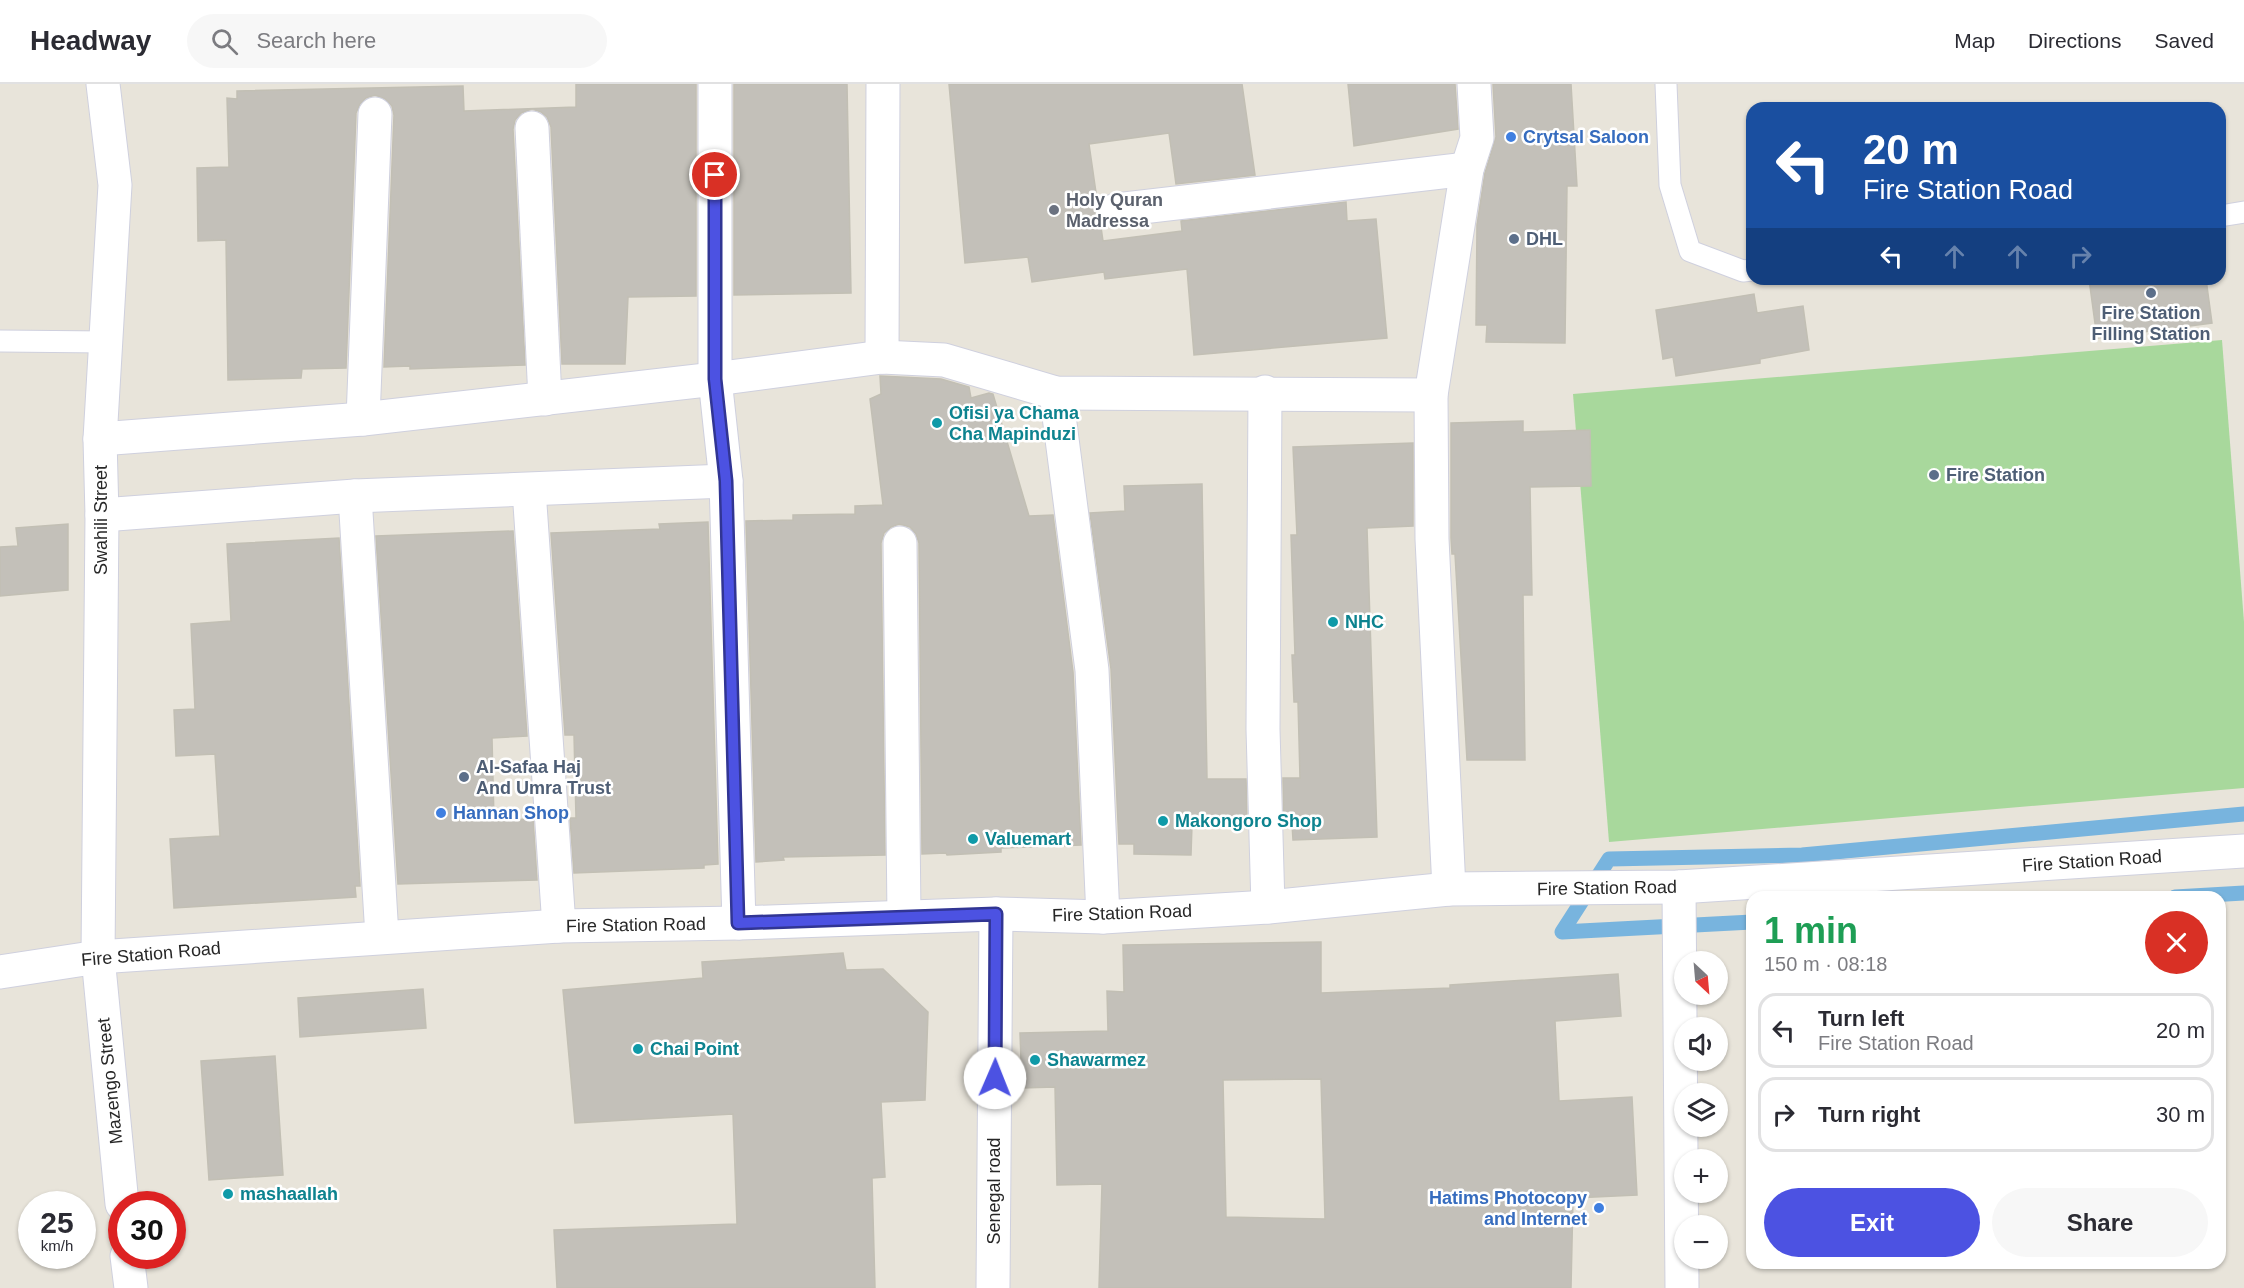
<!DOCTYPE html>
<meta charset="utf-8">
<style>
body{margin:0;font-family:Arial,sans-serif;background:#f7f7f7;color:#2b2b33;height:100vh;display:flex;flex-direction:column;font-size:22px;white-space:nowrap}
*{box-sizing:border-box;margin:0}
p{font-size:20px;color:#7c7c81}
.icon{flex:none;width:33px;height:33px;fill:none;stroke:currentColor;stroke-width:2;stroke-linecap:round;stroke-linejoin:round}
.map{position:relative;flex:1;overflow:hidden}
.details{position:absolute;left:1746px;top:807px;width:480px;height:378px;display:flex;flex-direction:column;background:#fff;border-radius:18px;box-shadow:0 2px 4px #0004}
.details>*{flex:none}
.banner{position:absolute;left:1746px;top:18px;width:480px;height:183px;border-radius:18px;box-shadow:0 2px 4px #0004;background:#1a4fa0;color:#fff;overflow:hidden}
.needle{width:39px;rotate:154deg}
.fabs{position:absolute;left:1674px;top:867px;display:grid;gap:12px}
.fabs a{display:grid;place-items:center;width:54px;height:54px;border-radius:50%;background:#fff;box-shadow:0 2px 4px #0004;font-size:30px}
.speed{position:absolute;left:18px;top:1107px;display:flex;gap:12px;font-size:30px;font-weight:700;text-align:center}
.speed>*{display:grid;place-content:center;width:78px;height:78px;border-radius:50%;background:#fff;box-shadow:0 2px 4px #0004;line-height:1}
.speed small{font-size:15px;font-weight:400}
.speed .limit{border:9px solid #d22;background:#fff;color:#111}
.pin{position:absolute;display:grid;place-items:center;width:51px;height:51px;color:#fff;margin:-26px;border:3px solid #fff;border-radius:50%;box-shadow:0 2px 6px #0007}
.me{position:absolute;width:66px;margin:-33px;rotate:1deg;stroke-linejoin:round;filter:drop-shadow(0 0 4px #0008)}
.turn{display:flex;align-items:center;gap:21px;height:126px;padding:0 18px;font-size:27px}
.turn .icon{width:78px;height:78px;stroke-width:2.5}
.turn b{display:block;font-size:42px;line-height:51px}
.lanes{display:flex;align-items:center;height:57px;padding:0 18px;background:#0003;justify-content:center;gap:30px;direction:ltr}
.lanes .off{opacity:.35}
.round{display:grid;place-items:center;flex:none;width:63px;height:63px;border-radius:32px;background:#f7f7f7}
.headline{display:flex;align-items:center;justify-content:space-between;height:102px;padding:0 18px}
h1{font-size:36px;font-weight:800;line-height:45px;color:#1e9e55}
.cta{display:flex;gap:12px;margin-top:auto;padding:12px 18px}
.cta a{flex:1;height:69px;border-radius:36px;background:#4c52e2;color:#fff;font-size:24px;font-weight:800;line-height:69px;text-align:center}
.cta a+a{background:#f7f7f7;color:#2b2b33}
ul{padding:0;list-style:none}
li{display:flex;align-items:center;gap:18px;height:75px;margin:0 12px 9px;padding:0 6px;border:3px solid #e1e1e2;border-radius:18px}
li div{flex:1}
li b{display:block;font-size:22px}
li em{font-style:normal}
header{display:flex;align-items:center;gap:36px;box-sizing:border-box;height:84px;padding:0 30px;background:#fff;border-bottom:2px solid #e1e1e2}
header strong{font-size:28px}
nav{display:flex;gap:33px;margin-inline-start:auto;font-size:21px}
.search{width:420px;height:54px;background:#f7f7f7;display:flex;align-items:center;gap:15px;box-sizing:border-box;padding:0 21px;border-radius:33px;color:#7c7c81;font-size:22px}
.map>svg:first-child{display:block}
.green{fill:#a8d89c}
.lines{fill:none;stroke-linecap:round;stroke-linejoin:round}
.stream{stroke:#78b4de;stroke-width:15}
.building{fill:#c3c0b9;stroke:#c2bfb4;stroke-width:1.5;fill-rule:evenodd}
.service-casing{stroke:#cfd0de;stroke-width:23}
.minor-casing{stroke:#cfd0de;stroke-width:35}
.service{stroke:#fff;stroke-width:21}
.minor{stroke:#fff;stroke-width:33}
.route-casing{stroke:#313593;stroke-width:15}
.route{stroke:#4c52e2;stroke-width:10}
.shop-dot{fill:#3f7fe0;stroke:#fff;stroke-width:2}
.worship-dot{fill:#6b7280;stroke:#fff;stroke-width:2}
.service-dot{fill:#5c6f8a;stroke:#fff;stroke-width:2}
.culture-dot{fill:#0f9aa8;stroke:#fff;stroke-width:2}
.labels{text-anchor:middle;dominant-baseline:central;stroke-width:5;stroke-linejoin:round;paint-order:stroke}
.shop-label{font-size:18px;font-weight:bold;fill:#366cbe;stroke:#fff;text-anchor:start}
.worship-label{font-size:18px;font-weight:bold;fill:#5b616d;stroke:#fff;text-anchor:start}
.service-label{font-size:18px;font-weight:bold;fill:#4e5e75;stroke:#fff;text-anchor:start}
.culture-label{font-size:18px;font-weight:bold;fill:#0d838f;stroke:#fff;text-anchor:start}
.street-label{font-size:18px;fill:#272727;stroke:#fff}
</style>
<header>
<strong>Headway</strong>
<div class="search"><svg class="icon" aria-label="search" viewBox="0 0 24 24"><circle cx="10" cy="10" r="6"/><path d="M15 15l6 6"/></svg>Search here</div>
<nav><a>Map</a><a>Directions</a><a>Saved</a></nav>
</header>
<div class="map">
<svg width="2244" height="1204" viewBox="0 0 2244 1204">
<rect width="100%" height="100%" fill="#e8e4da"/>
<path class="green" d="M2222,256l22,282v166l-635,54 -36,-448z"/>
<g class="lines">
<g class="stream">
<path d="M2175,813l69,-4"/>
<path d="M1752,838l-190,10 47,-73 193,-4 442,-41"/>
</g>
</g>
<g class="building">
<path d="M576,0h120v212l-68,1 -3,67h-63l-11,-237 -4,-10 -6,-5 -9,-3 -11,4 -6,7 -2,9 12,236 -115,4v-3l-26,1 10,-252 -2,-9 -7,-7 -10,-4 -9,3 -6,6 -4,9 -10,255 -44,1 -1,9 -73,2 -2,-140 -28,1 -1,-73 32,-1 -2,-69 10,1v-8l226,-5 1,25 112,-4z"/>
<path d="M734,0h113l4,209 -117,2z"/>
<path d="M949,0h293l13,91 -79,9 -7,-51 -80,11 14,97 79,-10 -1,-10 165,-19 1,19 29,-2 11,119 -193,17 -7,-86 -82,10 -1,-7 -72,10 -4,-25 -63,6z"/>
<path d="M1348,0h107l3,45 -104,17z"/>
<path d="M1493,0h78l6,102h-10l-2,157 -79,-1 1,-17h-11l1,-100 8,-52 11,-36z"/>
<path d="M2089,195h117l6,44 -115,15z"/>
<path d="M1754,210l3,19 46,-7 6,44 -49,9v4l-84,13 -3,-19 -10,2 -7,-49z"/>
<path d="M880,292l61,3 28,8 2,11 18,-5 4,1 36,122 24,-1 20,157 8,173 -80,3v4l-54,3 -1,-2 -24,1 -3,-311 -3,-9 -6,-7 -11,-3 -8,3 -7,6 -3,10 4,312 -102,2 1,3 -28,2 -10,-341 47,-1v-5l62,-1v-8l28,-1 -13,-106 11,-5z"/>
<path d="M1523,337v11l67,-2 1,56 -61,1 2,108h-9l2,165h-58l-12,-206h-3l-1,-16v-115z"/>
<path d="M1413,359v83l-46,2 10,309 -84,3 -1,-16h-8l-1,-46h17l-2,-76h-4l-2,-47h3l-4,-120h6l-4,-88z"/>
<path d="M1202,400l5,295h39l1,45 -55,1 -1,30 -57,-1v-10h-15l-8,-175 -21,-156 35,-2 -1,-25z"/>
<path d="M708,438l10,342 -14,1v3l-130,5 -4,-55h6l-2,-83h-9l-14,-202 109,-4 -1,-5z"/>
<path d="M68,440v66l-68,6v-49l18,-1 -2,-18z"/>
<path d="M513,447l14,205 -35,2 2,82 39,-1 4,61 -139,4 -22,-348z"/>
<path d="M339,454l21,348h-5l1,11 -182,11 -4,-69 50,-3 -5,-82 -39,2 -2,-46 21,-1 -4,-85 40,-3 -4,-77z"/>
<path d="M1321,858v51l129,-5v-3l168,-11 3,42 -66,5 4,80 73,-4 5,98 -64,3 -2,90h-472l3,-104 -45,1 -2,-98 -33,1 -2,-55 88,-2 -1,-40 17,1 -1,-47zM1321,995l4,140 -99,-2 -3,-137z"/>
<path d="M843,869l3,17 37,-1 45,43 -3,88 -44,2 4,75 -13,1 3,110h-318l-3,-58 183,-6 -4,-110 -158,9 -12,-133 140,-12 -1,-16z"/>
<path d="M423,905l3,39 -126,9 -2,-39z"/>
<path d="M275,972l8,119 -74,5 -8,-119z"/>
</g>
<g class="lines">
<g class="service-casing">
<g id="service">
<path d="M1666,0l4,101 20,66 53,20 9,-1"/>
<path d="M2220,132l24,-4"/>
<path d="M0,257l106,1"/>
</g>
</g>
<g class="minor-casing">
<g id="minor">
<path d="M103,0l12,101 -15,254 2,76 -4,442 24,247"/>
<path d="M715,0v295l11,102 13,442"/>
<path d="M532,44l13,271"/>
<path d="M1116,126l351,-41"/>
<path d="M882,273l1,-273"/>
<path d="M1265,308l-2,337 5,178"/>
<path d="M1056,309l36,277 11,247"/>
<path d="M363,335l12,-305"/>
<path d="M100,355l263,-20 352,-40 167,-22 62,3 112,33 375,2"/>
<path d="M529,406l30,436"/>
<path d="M355,412l27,440"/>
<path d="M102,431l253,-19 371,-15"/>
<path d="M900,459l4,374"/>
<path d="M1679,803l3,401"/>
<path d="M1449,805l-17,-350 -1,-144 36,-226 10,-31 -3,-54"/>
<path d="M0,888l98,-15 461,-31 180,-3 257,-9 107,3 165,-10 181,-18 230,-2 565,-36"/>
<path d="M127,1172l4,32"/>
<path d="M993,1204l3,-374"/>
</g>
</g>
<use href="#service" class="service"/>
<use href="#minor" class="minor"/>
</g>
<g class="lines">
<g class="route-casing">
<path id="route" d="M715,91v204l11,102 12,442 258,-9 -1,164"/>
</g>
<use href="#route" class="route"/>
</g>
<g class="shop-dot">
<circle cx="1511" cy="53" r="6"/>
<circle cx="441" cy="729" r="6"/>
<circle cx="1599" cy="1124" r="6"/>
</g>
<circle class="worship-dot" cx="1054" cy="126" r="6"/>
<g class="service-dot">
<circle cx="1514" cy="155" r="6"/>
<circle cx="2151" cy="209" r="6"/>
<circle cx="1934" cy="391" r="6"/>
<circle cx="464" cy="693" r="6"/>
</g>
<g class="culture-dot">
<circle cx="937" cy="339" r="6"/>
<circle cx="1333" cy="538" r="6"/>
<circle cx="1163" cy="737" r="6"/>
<circle cx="973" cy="755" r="6"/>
<circle cx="638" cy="965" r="6"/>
<circle cx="1035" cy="976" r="6"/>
<circle cx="228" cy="1110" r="6"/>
</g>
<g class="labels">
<g class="shop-label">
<text x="1523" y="53">Crytsal Saloon</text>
<text x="453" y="729">Hannan Shop</text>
<text x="1587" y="1114" text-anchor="end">Hatims Photocopy<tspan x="1587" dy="21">and Internet</tspan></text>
</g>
<g class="worship-label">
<text x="1066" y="116">Holy Quran<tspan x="1066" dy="21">Madressa</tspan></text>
</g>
<g class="service-label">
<text x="1526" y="155">DHL</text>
<text x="2151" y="229" text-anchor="middle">Fire Station<tspan x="2151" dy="21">Filling Station</tspan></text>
<text x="1946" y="391">Fire Station</text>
<text x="476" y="683">Al-Safaa Haj<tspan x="476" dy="21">And Umra Trust</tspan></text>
</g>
<g class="culture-label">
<text x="949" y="329">Ofisi ya Chama<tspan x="949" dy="21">Cha Mapinduzi</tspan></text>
<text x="1345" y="538">NHC</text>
<text x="1175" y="737">Makongoro Shop</text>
<text x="985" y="755">Valuemart</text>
<text x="650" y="965">Chai Point</text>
<text x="1047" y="976">Shawarmez</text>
<text x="240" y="1110">mashaallah</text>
</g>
<g class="street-label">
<text transform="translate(101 436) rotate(-90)">Swahili Street</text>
<text transform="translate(2092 777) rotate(-4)">Fire Station Road</text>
<text transform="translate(1607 804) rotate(-1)">Fire Station Road</text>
<text transform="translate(1122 829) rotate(-2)">Fire Station Road</text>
<text transform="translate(636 841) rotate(-1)">Fire Station Road</text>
<text transform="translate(151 870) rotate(-5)">Fire Station Road</text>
<text transform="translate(110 997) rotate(-96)">Mazengo Street</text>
<text transform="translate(994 1107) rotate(-90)">Senegal road</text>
</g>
</g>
</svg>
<div class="fabs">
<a><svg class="needle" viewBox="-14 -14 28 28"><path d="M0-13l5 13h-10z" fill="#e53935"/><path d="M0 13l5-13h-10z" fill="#7c7c81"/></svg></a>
<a><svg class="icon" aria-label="sound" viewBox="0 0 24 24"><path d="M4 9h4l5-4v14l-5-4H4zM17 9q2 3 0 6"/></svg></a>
<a><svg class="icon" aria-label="layers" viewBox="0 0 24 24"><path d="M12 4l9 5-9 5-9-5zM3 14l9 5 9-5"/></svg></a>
<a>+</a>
<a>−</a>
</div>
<div class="speed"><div>25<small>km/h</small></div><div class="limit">30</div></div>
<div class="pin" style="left:715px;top:91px;background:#d93025"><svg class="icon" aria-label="arrive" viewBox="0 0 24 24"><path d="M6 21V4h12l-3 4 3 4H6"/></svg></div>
<svg class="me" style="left:995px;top:994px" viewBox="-20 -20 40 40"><circle r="19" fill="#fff"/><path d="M0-13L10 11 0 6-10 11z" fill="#4c52e2"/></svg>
<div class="banner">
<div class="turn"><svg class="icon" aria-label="left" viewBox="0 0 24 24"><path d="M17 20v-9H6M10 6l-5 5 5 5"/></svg><div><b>20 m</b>Fire Station Road</div></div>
<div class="lanes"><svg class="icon" aria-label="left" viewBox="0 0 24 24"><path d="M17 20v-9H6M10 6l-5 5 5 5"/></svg><svg class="icon off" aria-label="ahead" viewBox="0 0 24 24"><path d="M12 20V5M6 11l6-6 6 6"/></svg><svg class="icon off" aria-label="ahead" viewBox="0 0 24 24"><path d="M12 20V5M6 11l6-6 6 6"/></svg><svg class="icon off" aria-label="right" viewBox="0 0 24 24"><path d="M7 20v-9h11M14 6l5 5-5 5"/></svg></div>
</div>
<section class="details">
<div class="headline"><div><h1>1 min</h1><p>150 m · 08:18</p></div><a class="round" style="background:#d93025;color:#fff"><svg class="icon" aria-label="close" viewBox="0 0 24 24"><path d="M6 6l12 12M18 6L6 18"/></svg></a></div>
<ul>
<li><svg class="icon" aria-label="left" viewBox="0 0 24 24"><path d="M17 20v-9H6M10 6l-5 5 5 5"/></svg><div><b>Turn left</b><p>Fire Station Road</p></div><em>20 m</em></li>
<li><svg class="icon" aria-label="right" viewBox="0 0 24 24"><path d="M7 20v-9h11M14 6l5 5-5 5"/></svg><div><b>Turn right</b></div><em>30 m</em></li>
</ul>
<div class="cta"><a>Exit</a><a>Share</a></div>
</section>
</div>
